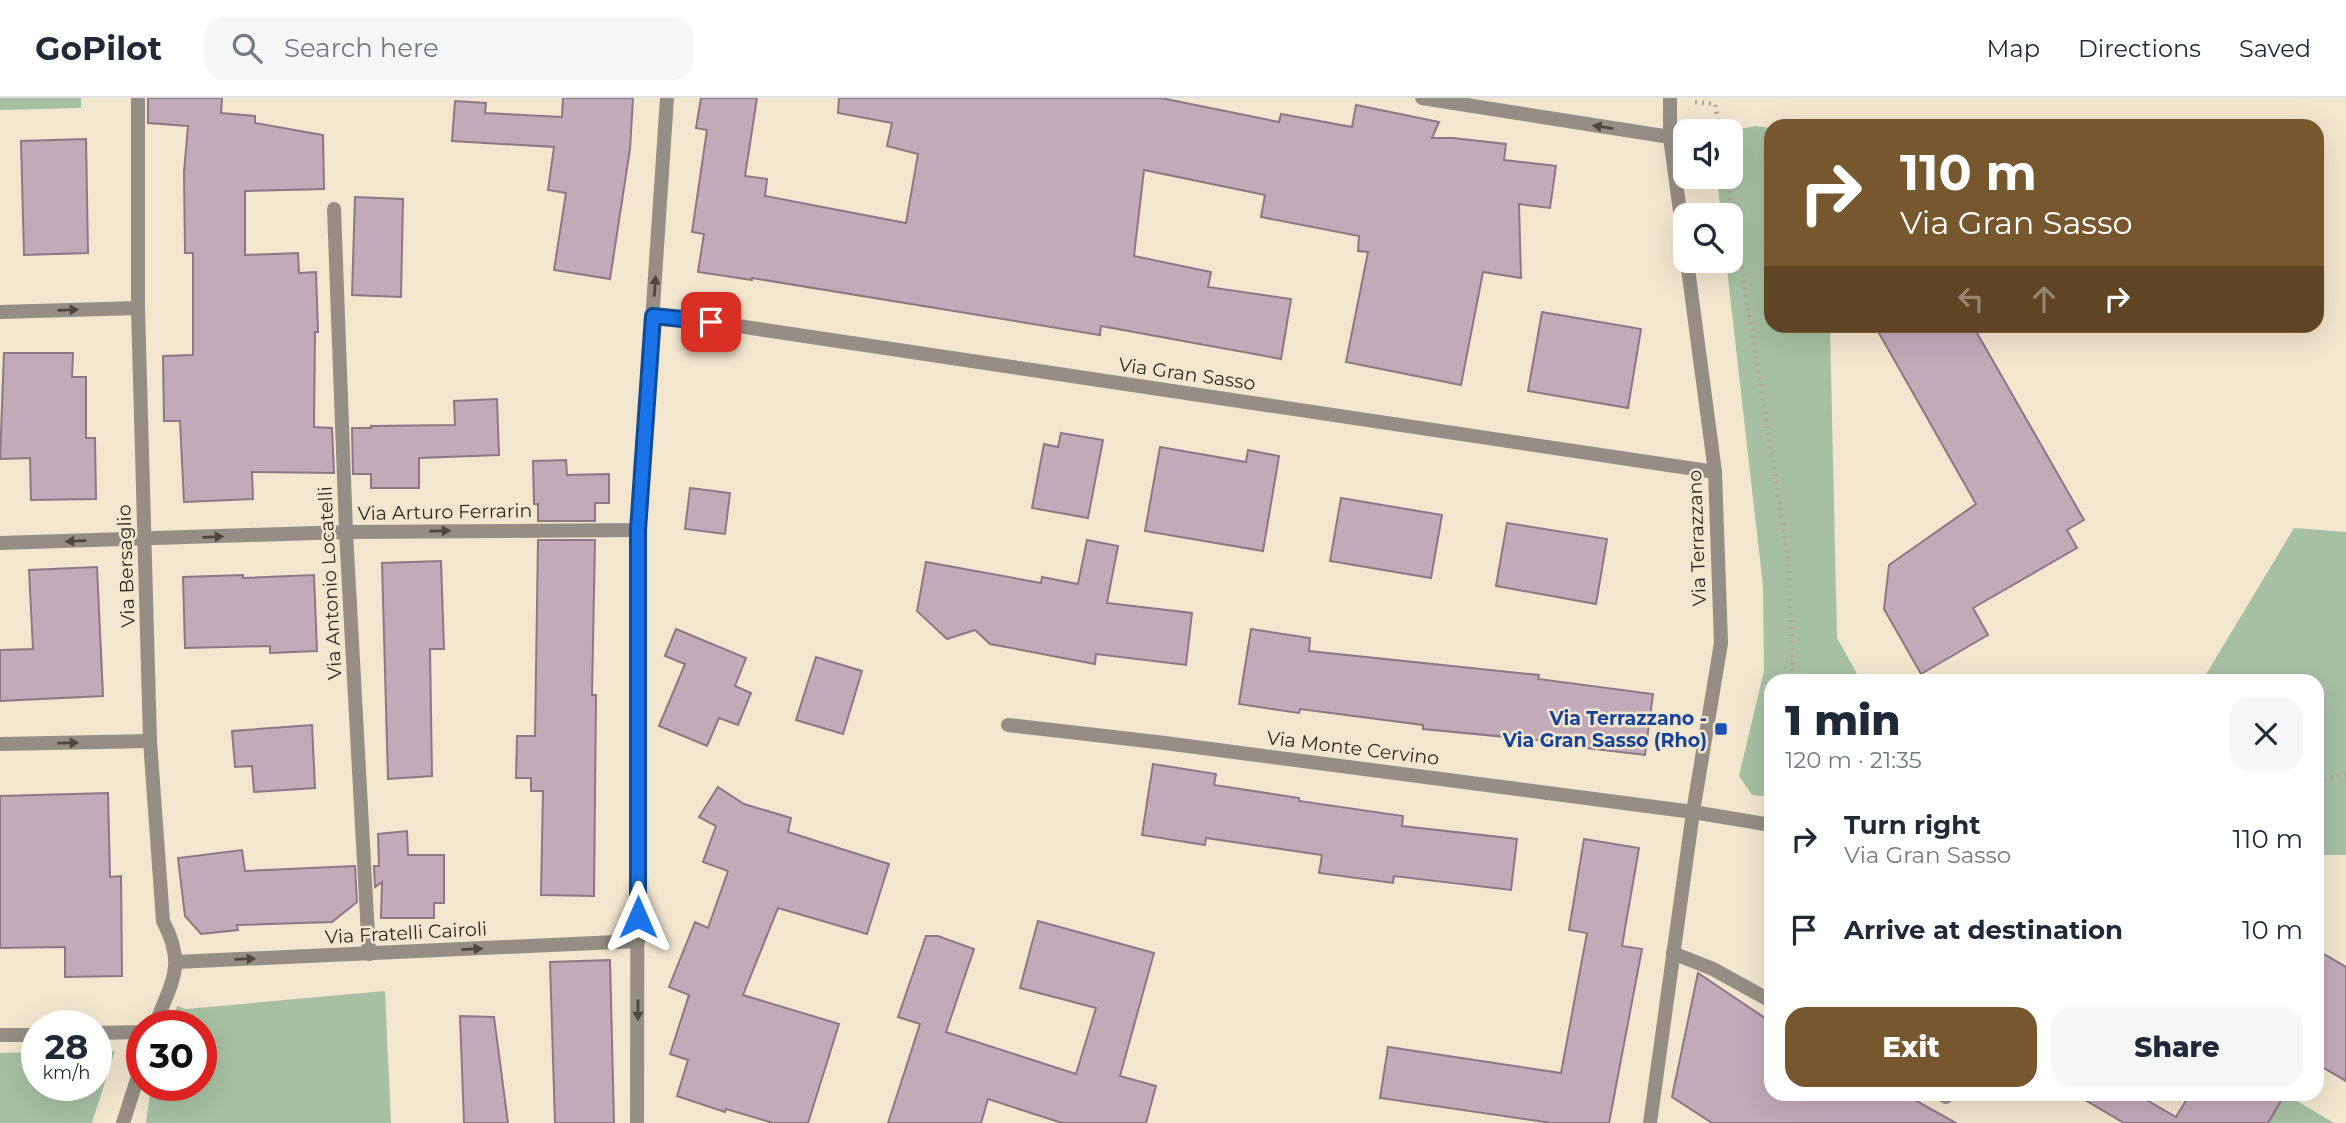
<!DOCTYPE html>
<meta charset="utf-8">
<style>
body{margin:0;font-family:Montserrat,sans-serif;background:#f6f6f7;color:#1f2937;height:100vh;display:flex;flex-direction:column;font-size:26px;white-space:nowrap}
*{box-sizing:border-box;margin:0}
p{font-size:23px;color:#747a83}
.icon{flex:none;width:38px;height:38px;fill:none;stroke:currentColor;stroke-width:2;stroke-linecap:round;stroke-linejoin:round}
.map{position:relative;flex:1;overflow:hidden}
.side{position:absolute;left:1764px;top:576px;width:560px;height:427px;display:flex;flex-direction:column;background:#fff;border-radius:21px;box-shadow:0 7px 28px #0002}
.side>*{flex:none}
.hud{position:absolute;left:1764px;top:21px;width:560px;height:214px;border-radius:21px;box-shadow:0 7px 28px #0002;background:#77572d;color:#fff;overflow:hidden}
.controls{position:absolute;left:1673px;top:21px;display:grid;gap:14px}
.controls a{display:grid;place-items:center;width:70px;height:70px;border-radius:14px;background:#fff;box-shadow:0 7px 28px #0002;font-size:35px}
.speed{position:absolute;left:21px;top:912px;display:flex;gap:14px;font-size:35px;font-weight:700;text-align:center}
.speed>*{display:grid;place-content:center;width:91px;height:91px;border-radius:50%;background:#fff;box-shadow:0 7px 28px #0002;line-height:1}
.speed small{font-size:18px;font-weight:400}
.speed .limit{border:10px solid #d22;background:#fff;color:#111}
.pin{position:absolute;display:grid;place-items:center;width:60px;height:60px;color:#fff;margin:-30px;border-radius:14px;box-shadow:0 4px 10px #0006}
.me{position:absolute;width:77px;margin:-38px;rotate:0deg;stroke-linejoin:round;filter:drop-shadow(0 0 5px #0008)}
.turn{display:flex;align-items:center;gap:24px;height:147px;padding:0 21px;font-size:32px}
.turn .icon{width:91px;height:91px;stroke-width:2.5}
.turn b{display:block;font-size:49px;line-height:60px}
.lanes{display:flex;align-items:center;height:66px;padding:0 21px;background:#0003;justify-content:center;gap:35px;direction:ltr}
.lanes .off{opacity:.35}
.round{display:grid;place-items:center;flex:none;width:74px;height:74px;border-radius:21px;background:#f6f6f7}
.headline{display:flex;align-items:center;justify-content:space-between;height:119px;padding:0 21px}
h1{font-size:42px;font-weight:800;line-height:52px}
.button{display:flex;gap:14px;margin-top:auto;padding:14px 21px}
.button a{flex:1;height:80px;border-radius:21px;background:#77572d;color:#fff;font-size:28px;font-weight:800;line-height:80px;text-align:center}
.button a+a{background:#f6f6f7;color:#1f2937}
ul{padding:0;list-style:none}
li{display:flex;align-items:center;gap:21px;height:91px;padding:0 21px}
li div{flex:1}
li b{display:block;font-size:26px}
li em{font-style:normal}
header{display:flex;align-items:center;gap:42px;box-sizing:border-box;height:98px;padding:0 35px;background:#fff;border-bottom:2px solid #e0e1e3}
header strong{font-size:33px}
nav{display:flex;gap:38px;margin-inline-start:auto;font-size:24px}
.search{width:490px;height:63px;background:#f6f6f7;display:flex;align-items:center;gap:18px;box-sizing:border-box;padding:0 24px;border-radius:21px;color:#747a83;font-size:26px}
.map>svg:first-child{display:block}
.green{fill:#a7c0a3}
.building{fill:#c2aab9;stroke:#8d7785;stroke-width:2}
.lines{fill:none;stroke-linecap:round;stroke-linejoin:round}
.path{stroke:#b1a795;stroke-width:4.5;stroke-dasharray:2 5;stroke-linecap:butt}
.service{stroke:#948e84;stroke-width:14}
.minor{stroke:#948e84;stroke-width:14}
.oneway{fill:#4d483f}
.route-casing{stroke:#114b97;stroke-width:18}
.route{stroke:#1a73e8;stroke-width:12}
.transit-dot{fill:#1a4fb4;stroke:#f3e6cf;stroke-width:2.5}
.labels{text-anchor:middle;dominant-baseline:central;stroke-width:5;stroke-linejoin:round;paint-order:stroke}
.street-label{font-size:19px;fill:#2f2a21;stroke:#f3e6cf}
.transit-label{font-size:19px;font-weight:bold;fill:#164399;stroke:#f3e6cf;text-anchor:end}
</style>
<header>
<strong>GoPilot</strong>
<div class="search"><svg class="icon" aria-label="search" viewBox="0 0 24 24"><circle cx="10" cy="10" r="6"/><path d="M15 15l6 6"/></svg>Search here</div>
<nav><a>Map</a><a>Directions</a><a>Saved</a></nav>
</header>
<div class="map">
<svg width="2346" height="1025" viewBox="0 0 2346 1025">
<rect width="100%" height="100%" fill="#f3e6cf"/>
<g class="green">
<path d="M0,0h81v10l-81,2z"/>
<path d="M1755,28l16,2v198h59l7,312 24,43h-90v116l-19,-2 -13,-19 25,-105 -1,-85 -37,-325h5v-46h-10l-4,-38h14v-46h-2z"/>
<path d="M2294,430l52,4v323h-29v-174h-115z"/>
<path d="M385,893l6,132h-245l5,-38h50v-59l-31,-1 7,-19 9,3z"/>
<path d="M96,953h19l-23,72h-92v-70l37,-1v33h59z"/>
<path d="M2285,996l49,29h-66z"/>
</g>
<g class="building">
<path d="M148,0h74l-1,15 34,3v7l68,12 1,54 -79,2v64l53,-2 1,20 17,-1 2,60h-3l-1,95 18,1 2,45 -82,-1 1,27 -69,3 -4,-81h-16l-1,-65 30,-1v-102h-8l-1,-81 4,-46 -40,-3z"/>
<path d="M563,0h70l-3,51 -20,130 -56,-9 12,-77 -18,-3 6,-43 -102,-6 3,-40 31,2 -1,10 77,4z"/>
<path d="M701,0h56l-12,78 22,3 -2,17 141,27 12,-69 -31,-8 5,-23 -54,-10 1,-15h322l118,24 2,-8 71,13 4,-22 83,17 -7,16h21l53,6 -2,16 52,6 -6,42 -31,-4 2,74 -38,-6 -22,113 -115,-23 22,-110 -10,-1 1,-15 -98,-19 4,-22 -121,-25 -10,86 77,16 -3,15 83,12 -10,60 -180,-33 -1,9 -348,-57v2l-54,-8 6,-38 -12,-2 15,-102 -11,-2z"/>
<path d="M86,41l2,114 -64,2 -3,-114z"/>
<path d="M355,99l48,2 -2,98 -49,-2z"/>
<path d="M1542,214l99,17 -13,79 -100,-17z"/>
<path d="M1875,228h98l111,194 -17,10 10,18 -104,60 15,27 -67,39 -37,-65 5,-44 87,-61z"/>
<path d="M4,255h69l-1,24h14v61h9l1,61 -65,1 -1,-42 -30,1z"/>
<path d="M497,301l2,56 -80,3v30h-48v-14h-18l-1,-46h19v-2l84,-1 -1,-24z"/>
<path d="M1061,335l42,7 -15,78 -56,-10 12,-64 14,3z"/>
<path d="M1160,349l86,15 2,-12 31,6 -16,95 -118,-20z"/>
<path d="M566,362l1,15 42,-1v29h-14v18h-57v-17h-4l-1,-43z"/>
<path d="M690,390l40,5 -5,41 -40,-5z"/>
<path d="M1341,400l101,17 -11,63 -101,-17z"/>
<path d="M1507,425l100,16 -11,65 -100,-18z"/>
<path d="M538,442h57l-3,155h4l-2,201 -53,-1 2,-104h-12v-13h-15l1,-42h18z"/>
<path d="M1087,442l31,6 -11,57 85,10 -6,52 -90,-11 -1,10 -105,-20 -15,-14 -28,9 -30,-28 9,-49 115,21 1,-6 36,7z"/>
<path d="M441,463l3,88h-14l2,127 -44,3 -6,-216z"/>
<path d="M97,469l6,129 -103,5v-51l33,-1 -4,-79z"/>
<path d="M243,477v3l71,-3 3,76 -47,2v-7l-85,2 -2,-71z"/>
<path d="M676,531l70,29 -11,28 16,7 -13,32 -19,-7 -12,28 -48,-20 26,-62 -20,-8z"/>
<path d="M1251,531l59,9 -1,13 230,24 -1,4 115,15 -8,61 -77,-9 1,-3 -146,-14v-4l-123,-16 -1,4 -60,-9z"/>
<path d="M816,559l46,14 -19,63 -47,-14z"/>
<path d="M312,627l3,63 -61,4 -2,-26 -17,1 -3,-36z"/>
<path d="M1153,666l63,10 -2,11 85,13v3l104,15 -1,10 115,13 -6,51 -117,-14 -1,7 -74,-10 3,-18 -116,-17 -1,7 -63,-10z"/>
<path d="M718,689l26,17 47,14 -3,14 101,32 -22,70 -89,-26 -35,87 96,29 -31,99h-35l-47,-14 -1,3 -48,-16 11,-36 -18,-6 19,-59 -20,-8 26,-65 13,6 20,-57 -25,-9 13,-36 -17,-9z"/>
<path d="M108,695l2,84 11,-1 1,100 -57,1v-30l-65,1v-152z"/>
<path d="M407,733l1,24h36v48h-10v15h-53l1,-36 -7,5 -1,-21h5l-1,-32z"/>
<path d="M1584,741l55,9 -17,98 20,3 -33,174h-57l-172,-25 8,-51 173,26 26,-140 -18,-3z"/>
<path d="M242,752l3,21 110,-5 2,36 -25,20 -95,3 1,5 -37,4 -16,-18 -7,-58z"/>
<path d="M1038,823l116,32 -34,123 36,10 -10,37h-84l-74,-24 -7,24h-93l32,-99 -22,-7 28,-81h12l36,13 -28,83 130,42 20,-66 -76,-20z"/>
<path d="M2317,852l29,17v114l-29,-17z"/>
<path d="M610,862l4,163h-59l-5,-161z"/>
<path d="M1698,875l73,49v72h133l52,29h-244l-40,-26z"/>
<path d="M460,918l34,1 14,106h-44z"/>
<path d="M2075,996h61l40,23 14,-23h95l-17,29h-144z"/>
</g>
<g class="lines">
<g class="path">
<path d="M1695,4l20,2 5,27"/>
<path d="M1727,79l61,380 5,124"/>
<path d="M2317,682l29,-6"/>
</g>
<path class="service" d="M1693,714l78,13"/>
<g class="minor">
<path d="M138,0v210l12,433 13,180c24,46 8,60 -8,105"/>
<path d="M1422,0l248,39"/>
<path d="M1670,0v39l15,112"/>
<path d="M334,111l12,323 23,422"/>
<path d="M0,214l138,-4"/>
<path d="M653,218l31,2 1031,154"/>
<path d="M0,445l346,-11 292,-2"/>
<path d="M1008,627l157,18 528,69"/>
<path d="M0,646l150,-3"/>
<path d="M1673,855l40,16 58,32"/>
<path d="M176,864l462,-21"/>
<path d="M96,935l46,-1"/>
<path d="M0,937h37"/>
<path d="M1941,996l5,3"/>
<path d="M123,1025l19,-59"/>
<path d="M637,1025l1,-593 29,-432"/>
<path d="M1650,1025l43,-311 28,-169 -6,-171 -28,-211"/>
</g>
</g>
<defs><path id="oneway-solid" d="M-6-.8H1V-3.2L6.5 0L1 3.2V.8H-6Z" transform="scale(1.75)"/></defs>
<g class="oneway">
<use href="#oneway-solid" transform="translate(1603 29) rotate(-171)"/>
<use href="#oneway-solid" transform="translate(655 188) rotate(-86)"/>
<use href="#oneway-solid" transform="translate(68 212) rotate(-2)"/>
<use href="#oneway-solid" transform="translate(440 433) rotate(-1)"/>
<use href="#oneway-solid" transform="translate(213 439) rotate(-2)"/>
<use href="#oneway-solid" transform="translate(76 443) rotate(178)"/>
<use href="#oneway-solid" transform="translate(68 645) rotate(-1)"/>
<use href="#oneway-solid" transform="translate(472 851) rotate(-3)"/>
<use href="#oneway-solid" transform="translate(245 861) rotate(-2)"/>
<use href="#oneway-solid" transform="translate(638 912) rotate(90)"/>
</g>
<g class="lines">
<g class="route-casing">
<path id="route" d="M638,819v-387l15,-214 58,6"/>
</g>
<use href="#route" class="route"/>
</g>
<rect class="transit-dot" x="1714" y="624" width="14" height="14" rx="3.5"/>
<g class="labels">
<g class="street-label">
<text transform="translate(1187 276) rotate(8)">Via Gran Sasso</text>
<text transform="translate(445 414) rotate(-1)">Via Arturo Ferrarin</text>
<text transform="translate(1697 440) rotate(-92)">Via Terrazzano</text>
<text transform="translate(126 468) rotate(-92)">Via Bersaglio</text>
<text transform="translate(330 485) rotate(-93)">Via Antonio Locatelli</text>
<text transform="translate(1353 650) rotate(7)">Via Monte Cervino</text>
<text transform="translate(406 835) rotate(-3)">Via Fratelli Cairoli</text>
</g>
<g class="transit-label">
<text x="1707" y="620">Via Terrazzano -<tspan x="1707" dy="22">Via Gran Sasso (Rho)</tspan></text>
</g>
</g>
</svg>
<div class="controls">
<a><svg class="icon" aria-label="sound" viewBox="0 0 24 24"><path d="M4 9h4l5-4v14l-5-4H4zM17 9q2 3 0 6"/></svg></a>
<a><svg class="icon" aria-label="search" viewBox="0 0 24 24"><circle cx="10" cy="10" r="6"/><path d="M15 15l6 6"/></svg></a>
</div>
<div class="speed"><div>28<small>km/h</small></div><div class="limit">30</div></div>
<div class="pin" style="left:711px;top:224px;background:#d93025"><svg class="icon" aria-label="arrive" viewBox="0 0 24 24"><path d="M6 21V4h12l-3 4 3 4H6"/></svg></div>
<svg class="me" style="left:638px;top:819px" viewBox="-20 -20 40 40"><path d="M0-17L14 15 0 8-14 15z" fill="#1a73e8" stroke="#fff" stroke-width="4"/></svg>
<div class="hud">
<div class="turn"><svg class="icon" aria-label="right" viewBox="0 0 24 24"><path d="M7 20v-9h11M14 6l5 5-5 5"/></svg><div><b>110 m</b>Via Gran Sasso</div></div>
<div class="lanes"><svg class="icon off" aria-label="left" viewBox="0 0 24 24"><path d="M17 20v-9H6M10 6l-5 5 5 5"/></svg><svg class="icon off" aria-label="ahead" viewBox="0 0 24 24"><path d="M12 20V5M6 11l6-6 6 6"/></svg><svg class="icon" aria-label="right" viewBox="0 0 24 24"><path d="M7 20v-9h11M14 6l5 5-5 5"/></svg></div>
</div>
<section class="side">
<div class="headline"><div><h1>1 min</h1><p>120 m · 21:35</p></div><a class="round"><svg class="icon" aria-label="close" viewBox="0 0 24 24"><path d="M6 6l12 12M18 6L6 18"/></svg></a></div>
<ul>
<li><svg class="icon" aria-label="right" viewBox="0 0 24 24"><path d="M7 20v-9h11M14 6l5 5-5 5"/></svg><div><b>Turn right</b><p>Via Gran Sasso</p></div><em>110 m</em></li>
<li><svg class="icon" aria-label="arrive" viewBox="0 0 24 24"><path d="M6 21V4h12l-3 4 3 4H6"/></svg><div><b>Arrive at destination</b></div><em>10 m</em></li>
</ul>
<div class="button"><a>Exit</a><a>Share</a></div>
</section>
</div>
